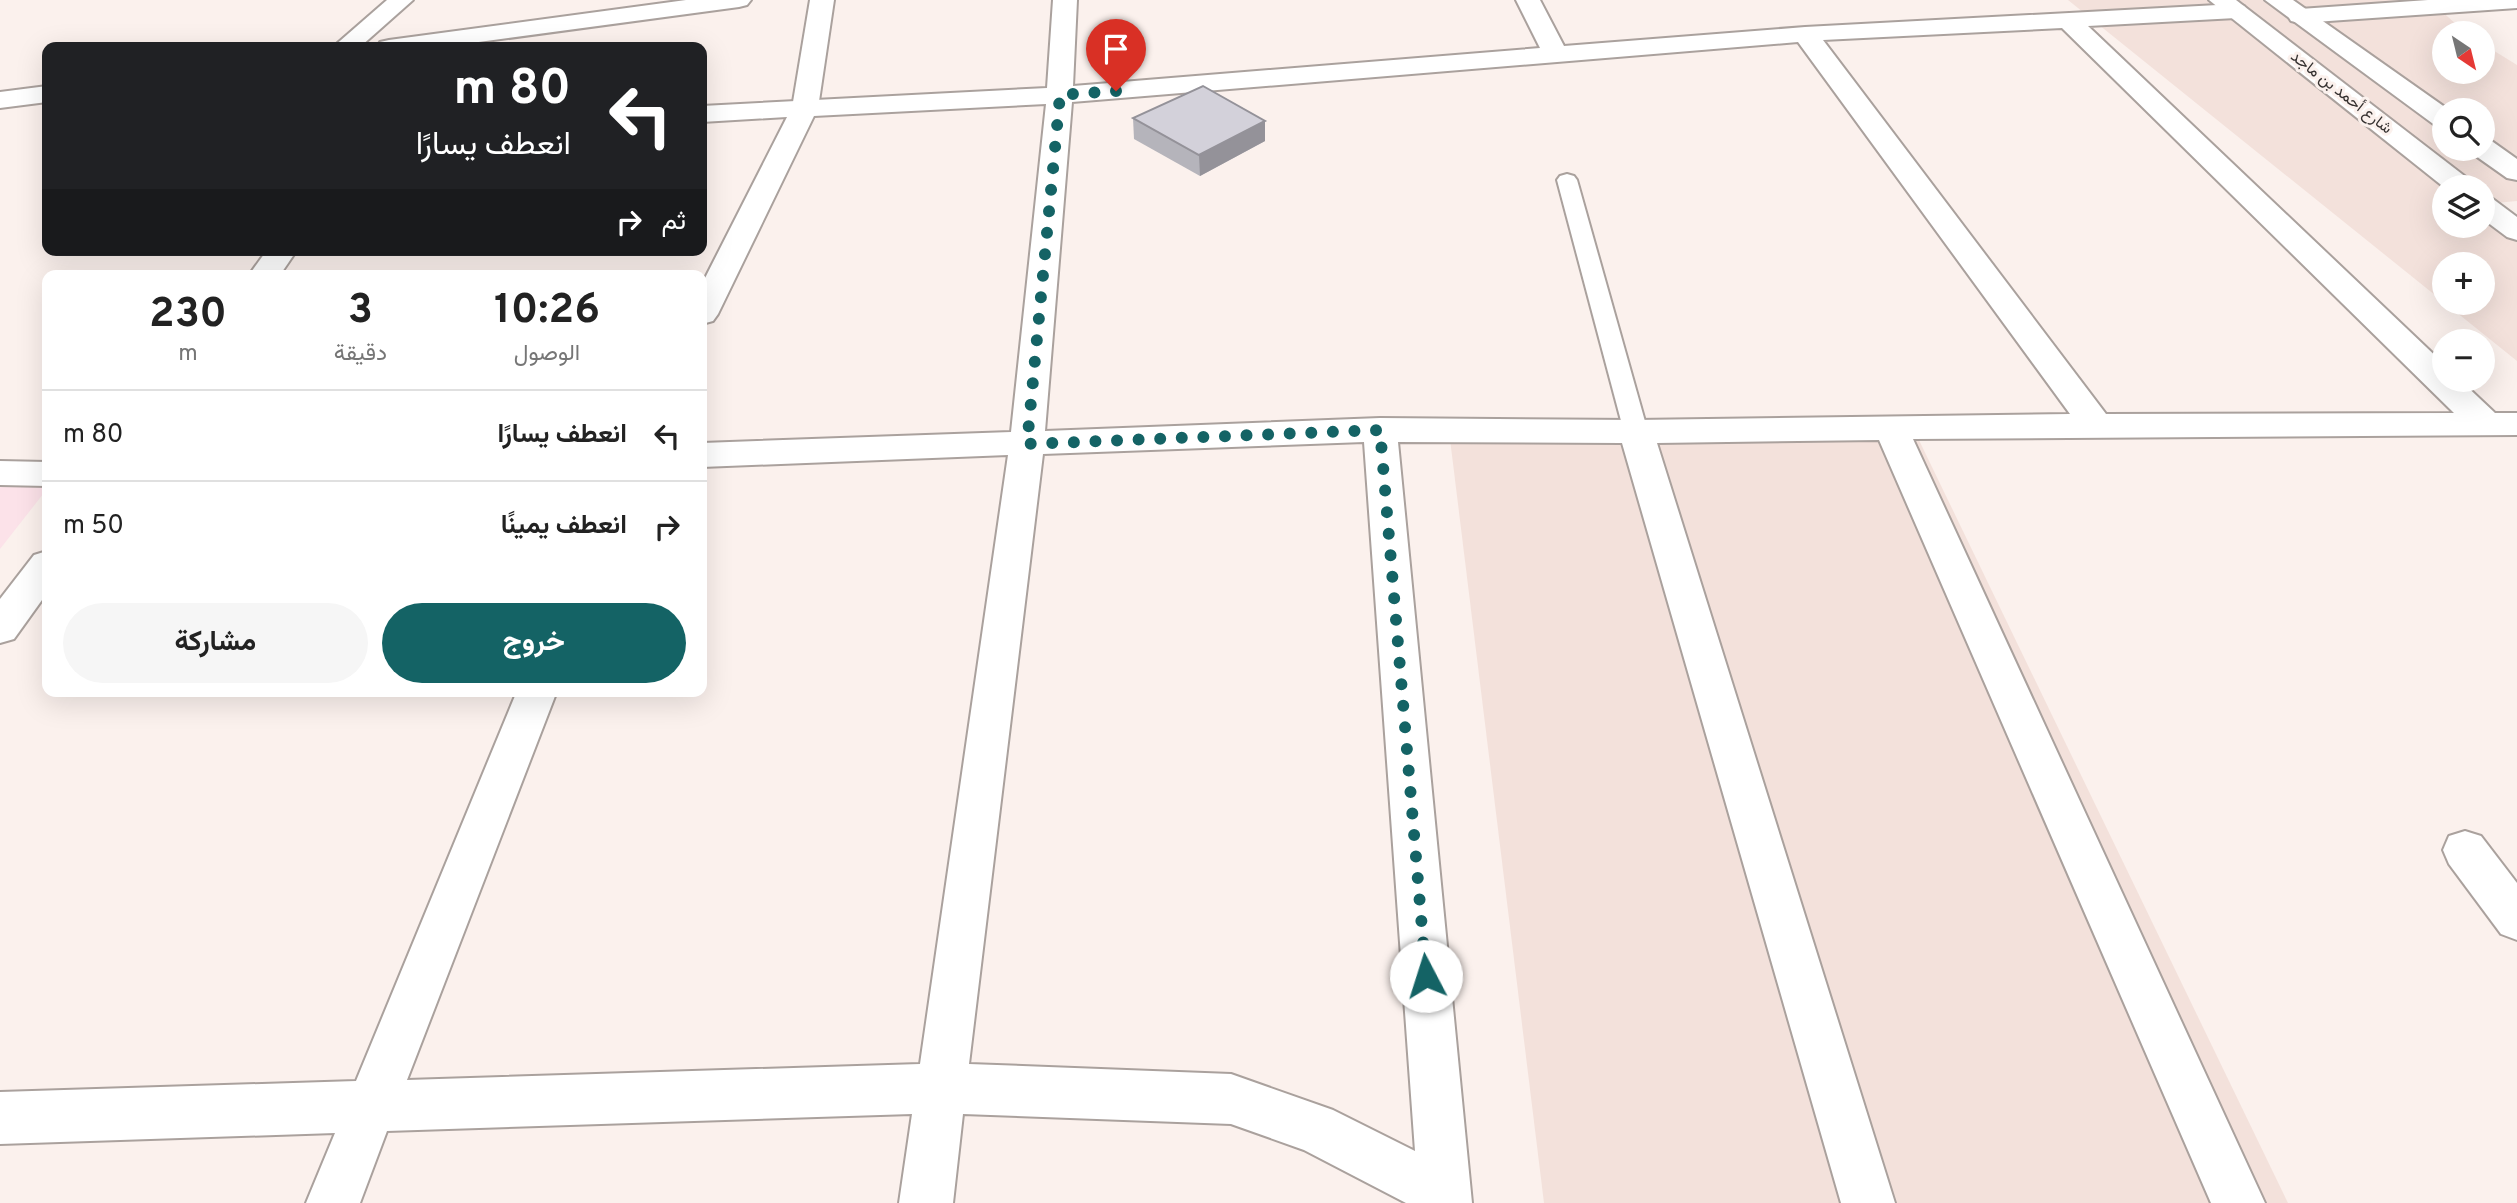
<!DOCTYPE html>
<html lang="ar">
<meta charset="utf-8">
<style>
body{margin:0;font-family:Overpass,Vazirmatn,sans-serif;background:#f6f6f6;color:#222;direction:rtl;height:100vh;display:flex;flex-direction:column;font-size:26px;white-space:nowrap}
*{box-sizing:border-box;margin:0}
p{font-size:23px;color:#767676}
.icon{flex:none;width:38px;height:38px;fill:none;stroke:currentColor;stroke-width:2;stroke-linecap:round;stroke-linejoin:round}
.map{position:relative;flex:1;overflow:hidden;direction:ltr}
.drawer{position:absolute;left:42px;top:270px;width:665px;height:427px;display:flex;flex-direction:column;background:#fff;border-radius:14px;box-shadow:0 7px 28px #0002;direction:rtl}
.drawer>*{flex:none}
.guide{position:absolute;left:42px;top:42px;width:665px;height:214px;border-radius:14px;box-shadow:0 7px 28px #0002;direction:rtl;background:#202124;color:#fff;overflow:hidden}
.needle{width:46px;rotate:145deg}
.tools{position:absolute;left:2432px;top:21px;display:grid;gap:14px}
.tools a{display:grid;place-items:center;width:63px;height:63px;border-radius:50%;background:#fff;box-shadow:0 7px 28px #0002;font-size:35px}
.pin{position:absolute;display:grid;place-items:center;width:60px;height:60px;color:#fff;margin:-72px -30px;border-radius:50% 50% 50% 0;rotate:-45deg;box-shadow:0 0 7px #0007}
.pin .icon{rotate:45deg}
.me{position:absolute;width:77px;margin:-38px;rotate:355deg;stroke-linejoin:round;filter:drop-shadow(0 0 5px #0008)}
.turn{display:flex;align-items:center;gap:24px;height:147px;padding:0 21px;font-size:32px}
.turn .icon{width:91px;height:91px;stroke-width:2.5}
.turn b{display:block;font-size:49px;line-height:60px}
.then{display:flex;align-items:center;height:66px;padding:0 21px;background:#0003;gap:14px;font-size:26px}
.eta{display:flex;justify-content:space-evenly;align-items:center;height:119px;text-align:center}
.eta b{font-size:42px;font-weight:700;line-height:49px}
.action{display:flex;gap:14px;margin-top:auto;padding:14px 21px}
.action a{flex:1;height:80px;border-radius:42px;background:#146365;color:#fff;font-size:28px;font-weight:700;line-height:80px;text-align:center}
.action a+a{background:#f6f6f6;color:#222}
ul{padding:0;list-style:none}
li{display:flex;align-items:center;gap:21px;height:91px;padding:0 21px;border-top:2px solid #e0e0e0}
li div{flex:1}
li b{display:block;font-size:26px}
li em{font-style:normal}
.map>svg:first-child{display:block}
.built{fill:#f3e1db;fill-rule:evenodd}
.education{fill:#fce2e9}
.lines{fill:none;stroke-linecap:round;stroke-linejoin:round}
.service-casing{stroke:#aaa19d;stroke-width:4}
.pedestrian-casing{stroke:#aaa19d;stroke-width:4}
.minor-casing{stroke:#aaa19d;stroke-width:4}
.tertiary-casing{stroke:#aaa19d;stroke-width:4}
.secondary-casing{stroke:#aaa19d;stroke-width:4}
.service{fill:#fff;fill-rule:evenodd}
.pedestrian{fill:#fff;fill-rule:evenodd}
.minor{fill:#fff;fill-rule:evenodd}
.tertiary{fill:#fff;fill-rule:evenodd}
.secondary{fill:#fff;fill-rule:evenodd}
.wall{fill:#b5b4bb}
.shaded-wall{fill:#949299}
.building{fill:#d3d1da;stroke:#949299;stroke-width:2}
.route{stroke:#146365;stroke-width:12;stroke-dasharray:0 21.6}
.labels{text-anchor:middle;dominant-baseline:central;stroke-width:6;stroke-linejoin:round;paint-order:stroke}
.far-street-label{font-size:16px;fill:#353130;stroke:#fbf1ed}
</style>
<div class="map">
<svg width="2517" height="1203" viewBox="0 0 2517 1203">
<rect width="100%" height="100%" fill="#fbf1ed"/>
<g class="built">
<path d="M2068,0h361l37,33h-21v39h38v-28l34,21v136l-32,3 32,24v133zM2445,110h38v39h-38zM2445,187h38v39h-38zM2445,264h38v39h-38z"/>
<path d="M1449,431l468,5 371,767h-744z"/>
</g>
<path class="education" d="M47,484v5l-47,60v-64z"/>
<g class="lines">
<g class="service-casing">
<path id="service" d="M1567,174l7,2 3,4 71,252 -3,6 -9,2 -9,-2 -3,-6 -67,-252 3,-4z"/>
</g>
<g class="pedestrian-casing">
<path id="pedestrian" d="M810,0h24l-16,108 -4,6 -9,2 -9,-2 -4,-6z"/>
</g>
<g class="minor-casing">
<g id="minor">
<path d="M387,0h26l-53,47h-27z"/>
<path d="M1053,0h24l-4,86 467,-38 -24,-48h24l24,46 241,-19 431,-23 8,2 4,5 -4,5 -8,2 -148,8 357,339v15h15l35,33h22v22l-604,4 352,764h-54l-332,-763 -222,3 238,760h-54l-219,-760 -224,-1 74,761h-66l-102,-53 -73,-26 -268,-10 -10,89h-54l13,-89 -525,17 -27,72h-54l29,-70 -335,11v-52l356,-11 161,-390h40l-150,389 513,-16 88,-609 -306,12v-24l309,-11 35,-328 -232,12 -96,198 -5,7 -11,3v-40l85,-167 -85,5v-16l345,-18zM2062,28l392,385 -348,1 -283,-374zM1798,42l272,372 -434,6 -256,-2 -335,13 27,-329zM1364,442l51,709 -82,-41 -102,-36 -262,-10 74,-610z"/>
<path d="M2428,0h89v8l-217,15 -9,-2 -3,-5 3,-5 9,-2z"/>
<path d="M0,461l47,1v24l-47,-1z"/>
<path d="M2465,831l16,5 36,47v57l-16,-6 -52,-70 -6,-14 6,-14z"/>
</g>
</g>
<g class="tertiary-casing">
<g id="tertiary">
<path d="M686,0h65l-4,5 -8,2 -297,40h-65l3,-5 9,-2z"/>
<path d="M47,86v16l-47,6v-16z"/>
<path d="M267,250h30l-17,25h-31z"/>
<path d="M47,551v42l-33,46 -14,4v-44l34,-44z"/>
</g>
</g>
<g class="secondary-casing">
<g id="secondary">
<path d="M2209,0h27l235,181 4,6 -30,1z"/>
<path d="M2265,0h28l156,110h-4v18l-9,-2z"/>
<path d="M2483,140l10,2 24,17v21l-10,-2 -34,-24 -3,-5h13z"/>
<path d="M2483,196l10,3 24,18v23l-10,-3 -24,-18z"/>
</g>
</g>
<use href="#service" class="service"/>
<use href="#pedestrian" class="pedestrian"/>
<use href="#minor" class="minor"/>
<use href="#tertiary" class="tertiary"/>
<use href="#secondary" class="secondary"/>
</g>
<path class="wall" d="M1133,118l132,3v20l-65,35 -66,-37z"/>
<path class="shaded-wall" d="M1265,121v20l-65,35 -1,-21z"/>
<path class="building" d="M1203,86l62,35 -66,34 -66,-37z"/>
<g class="lines">
<path class="route" d="M1116,91l-56,4 -33,349 353,-14 46,546"/>
</g>
<g class="labels">
<g class="far-street-label">
<text transform="translate(2341 93) rotate(38)">شارع أحمد بن ماجد</text>
</g>
</g>
</svg>
<div class="tools">
<a><svg class="needle" viewBox="-14 -14 28 28"><path d="M0-13l5 13h-10z" fill="#e53935"/><path d="M0 13l5-13h-10z" fill="#767676"/></svg></a>
<a><svg class="icon" aria-label="search" viewBox="0 0 24 24"><circle cx="10" cy="10" r="6"/><path d="M15 15l6 6"/></svg></a>
<a><svg class="icon" aria-label="layers" viewBox="0 0 24 24"><path d="M12 4l9 5-9 5-9-5zM3 14l9 5 9-5"/></svg></a>
<a>+</a>
<a>−</a>
</div>
<div class="pin" style="left:1116px;top:91px;background:#d93025"><svg class="icon" aria-label="arrive" viewBox="0 0 24 24"><path d="M6 21V4h12l-3 4 3 4H6"/></svg></div>
<svg class="me" style="left:1426px;top:976px" viewBox="-20 -20 40 40"><circle r="19" fill="#fff"/><path d="M0-13L10 11 0 6-10 11z" fill="#146365"/></svg>
<div class="guide">
<div class="turn"><svg class="icon" aria-label="left" viewBox="0 0 24 24"><path d="M17 20v-9H6M10 6l-5 5 5 5"/></svg><div><b>80 m</b>انعطف يسارًا</div></div>
<div class="then">ثم<svg class="icon" aria-label="right" viewBox="0 0 24 24"><path d="M7 20v-9h11M14 6l5 5-5 5"/></svg></div>
</div>
<section class="drawer">
<div class="eta">
<div><b>10:26</b><p>الوصول</p></div>
<div><b>3</b><p>دقيقة</p></div>
<div><b>230</b><p>m</p></div>
</div>
<ul>
<li><svg class="icon" aria-label="left" viewBox="0 0 24 24"><path d="M17 20v-9H6M10 6l-5 5 5 5"/></svg><div><b>انعطف يسارًا</b></div><em>80 m</em></li>
<li><svg class="icon" aria-label="right" viewBox="0 0 24 24"><path d="M7 20v-9h11M14 6l5 5-5 5"/></svg><div><b>انعطف يمينًا</b></div><em>50 m</em></li>
</ul>
<div class="action"><a>خروج</a><a>مشاركة</a></div>
</section>
</div>
